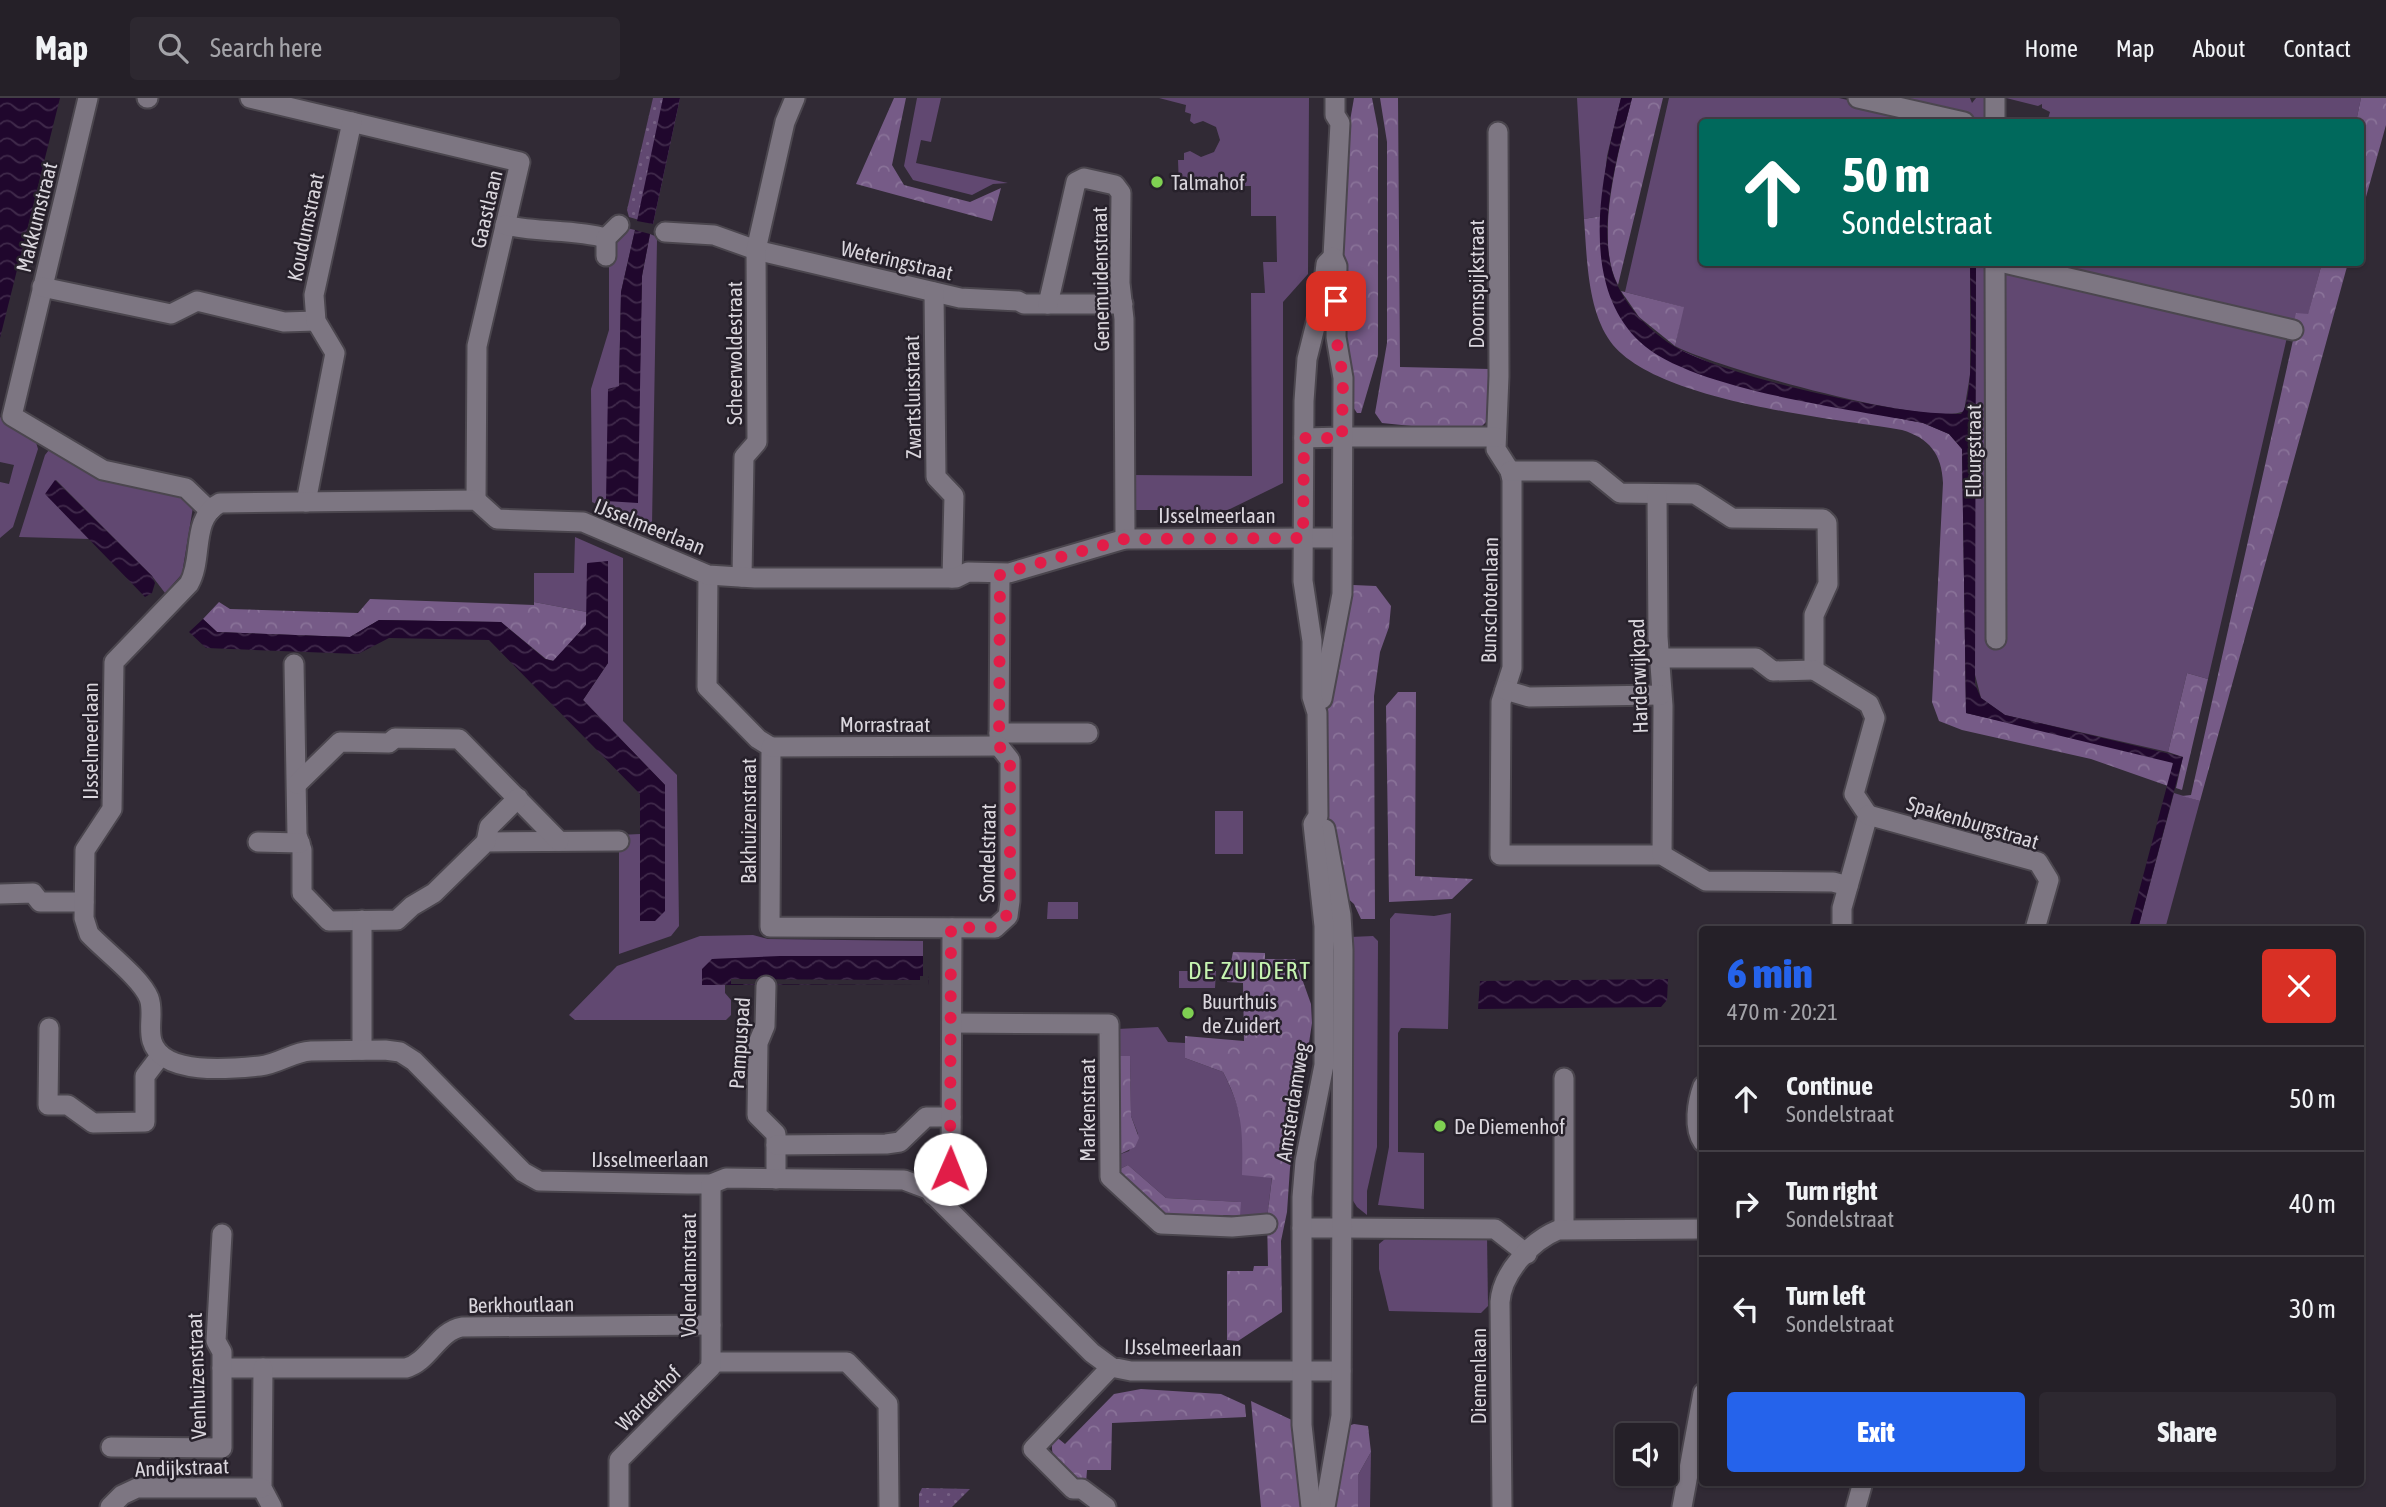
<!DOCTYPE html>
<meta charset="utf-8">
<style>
body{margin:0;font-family:"Asap Condensed",sans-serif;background:#2d2830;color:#f1f3f6;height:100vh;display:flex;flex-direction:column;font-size:26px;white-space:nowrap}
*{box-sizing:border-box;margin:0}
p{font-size:23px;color:#a3a3a8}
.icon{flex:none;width:38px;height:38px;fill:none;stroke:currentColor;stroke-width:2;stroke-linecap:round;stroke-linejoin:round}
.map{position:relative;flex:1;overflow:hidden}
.side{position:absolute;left:1699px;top:828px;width:665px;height:560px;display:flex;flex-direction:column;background:#252028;border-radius:7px;box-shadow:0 2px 5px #0004,0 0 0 2px #423e45}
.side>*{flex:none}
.guide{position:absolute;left:1699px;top:21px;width:665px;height:147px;border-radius:7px;box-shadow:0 2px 5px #0004,0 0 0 2px #423e45;background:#00695c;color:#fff;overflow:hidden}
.fabs{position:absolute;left:1615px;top:1325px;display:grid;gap:14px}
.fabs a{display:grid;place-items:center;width:63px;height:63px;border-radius:7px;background:#252028;box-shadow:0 2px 5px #0004,0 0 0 2px #423e45;font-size:35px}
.pin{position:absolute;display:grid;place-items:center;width:60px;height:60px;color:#fff;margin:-30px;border-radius:14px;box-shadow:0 4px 10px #0006}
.me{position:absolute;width:77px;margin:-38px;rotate:1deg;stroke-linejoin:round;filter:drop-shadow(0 0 5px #0008)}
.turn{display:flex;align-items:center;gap:24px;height:147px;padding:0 28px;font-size:32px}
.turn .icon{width:91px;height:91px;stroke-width:2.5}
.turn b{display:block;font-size:49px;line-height:60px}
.round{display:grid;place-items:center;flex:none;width:74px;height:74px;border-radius:7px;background:#2d2830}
.overview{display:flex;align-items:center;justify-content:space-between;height:119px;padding:0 28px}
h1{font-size:42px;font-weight:800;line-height:52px;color:#2563eb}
.primary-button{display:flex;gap:14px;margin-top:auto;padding:14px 28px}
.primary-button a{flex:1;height:80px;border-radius:7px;background:#2563eb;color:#fff;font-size:28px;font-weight:800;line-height:80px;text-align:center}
.primary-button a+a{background:#2d2830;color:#f1f3f6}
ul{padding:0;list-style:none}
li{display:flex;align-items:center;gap:21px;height:105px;padding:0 28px;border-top:2px solid #423e45}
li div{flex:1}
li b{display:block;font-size:26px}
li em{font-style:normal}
header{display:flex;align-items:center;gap:42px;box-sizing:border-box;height:98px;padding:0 35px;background:#252028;border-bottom:2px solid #423e45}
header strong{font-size:33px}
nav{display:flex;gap:38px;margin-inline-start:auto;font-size:24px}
.search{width:490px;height:63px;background:#2d2830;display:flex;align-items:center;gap:18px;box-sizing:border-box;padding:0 24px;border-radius:7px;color:#a3a3a8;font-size:26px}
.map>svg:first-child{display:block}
.green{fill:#614871}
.forest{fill:url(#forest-crowns)}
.park{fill:url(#park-dots)}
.water{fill:url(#water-waves)}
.pier{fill:#312a35}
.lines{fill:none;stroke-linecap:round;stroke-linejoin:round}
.minor-casing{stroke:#4b464e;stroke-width:23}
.tertiary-casing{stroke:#4b464e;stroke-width:23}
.secondary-casing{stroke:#4b464e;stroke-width:23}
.minor{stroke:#7d7682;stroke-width:19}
.tertiary{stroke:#7d7682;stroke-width:19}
.secondary{stroke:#7d7682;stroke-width:19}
.route{stroke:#e11d48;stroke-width:12;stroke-dasharray:0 21.6}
.poi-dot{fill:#7fd052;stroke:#27212b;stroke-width:2.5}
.labels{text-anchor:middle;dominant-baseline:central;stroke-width:5;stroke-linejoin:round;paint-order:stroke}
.poi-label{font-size:21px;fill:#dad6dd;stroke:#27212b;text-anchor:start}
.street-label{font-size:21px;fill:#dad6dd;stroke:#27212b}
.quarter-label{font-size:24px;letter-spacing:2px;fill:#c6f4b1;stroke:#27212b}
</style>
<header>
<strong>Map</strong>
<div class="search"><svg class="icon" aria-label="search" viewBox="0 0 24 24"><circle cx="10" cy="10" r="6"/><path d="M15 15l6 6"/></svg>Search here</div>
<nav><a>Home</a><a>Map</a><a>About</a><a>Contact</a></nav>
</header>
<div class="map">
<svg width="2386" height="1409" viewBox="0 0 2386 1409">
<defs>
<pattern id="forest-crowns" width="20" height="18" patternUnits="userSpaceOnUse" patternTransform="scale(1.75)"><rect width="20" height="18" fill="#765b87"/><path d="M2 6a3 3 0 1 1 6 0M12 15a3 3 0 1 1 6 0" fill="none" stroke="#897298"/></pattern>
<pattern id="park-dots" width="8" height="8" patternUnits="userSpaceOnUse" patternTransform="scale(1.75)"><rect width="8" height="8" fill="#614871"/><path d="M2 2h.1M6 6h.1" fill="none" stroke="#776285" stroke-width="1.8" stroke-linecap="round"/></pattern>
<pattern id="water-waves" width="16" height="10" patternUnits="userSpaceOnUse" patternTransform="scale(1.75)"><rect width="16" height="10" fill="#20072d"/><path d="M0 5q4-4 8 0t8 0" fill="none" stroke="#402a4b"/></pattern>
</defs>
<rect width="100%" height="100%" fill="#312a35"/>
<g class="green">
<path d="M917,0h24l-10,44 -10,-2 -5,23 92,20 -15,1 -21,11 -59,-15 -9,-14z"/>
<path d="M1159,0h150l-1,176 -25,28v181l-55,27h-97l1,-35 120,1 -1,-183h14l-2,-31h14l-1,-46h-25v-30l-72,1 -1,-27h6v-7l6,-2 11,6 13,-5 6,-12 -4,-13 -13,-6 -9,3 -4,-3 1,-7 -6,-2 1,-7z"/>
<path d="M1577,0h44l-14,58 -6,60 -17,3z"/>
<path d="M1669,0h170l107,24h-243v140l267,1v112l-6,36c-31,17 -253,-45 -289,-65l8,-39 -58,-15z"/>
<path d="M1875,0h95l2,5 4,-5h16l-5,18 -9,5z"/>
<path d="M2006,0h355l-5,24h-309l3,-10 -8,-4v-4l-4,2z"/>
<path d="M627,130l8,2 -14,62 -2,95 18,116 5,-227 8,-42 12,5 -5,1 -5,285 -12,1 -48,-24 -1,-113 18,-59v-74l11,-25z"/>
<path d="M2036,164l286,1 -14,52 -15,10z"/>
<path d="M1976,165h15l9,7 288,63 -80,346 -21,-6 -19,79 -163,-37 -24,-17 -7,-27z"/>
<path d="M0,319l35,22 3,10 -25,78 -13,11v-56l9,2 5,-19 -14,-3z"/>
<path d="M49,352l45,22 100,29 -12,73 -17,19 -13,-17 -96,-96 -10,14 44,45 -71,-2 26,-82z"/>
<path d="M575,439l48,21v163l54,54 2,151 -8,10 -52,18v-119l21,-1v86l25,-135 -82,-85 25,-37 -21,-100v49l-53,-10v-29h40z"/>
<path d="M2174,695l26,8 -35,128h-27z"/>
<rect x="1215" y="713" width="28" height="43"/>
<path d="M1048,804h30v17h-31z"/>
<path d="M1395,815l39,3 17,-3 -3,116 -47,-1 -3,5v119l26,1v56l-46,-4 11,-58 1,-228z"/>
<path d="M753,837l15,4 155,2v15l-211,3 -9,26 22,-1v9l6,7v15l-5,5h-151l-6,-5 48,-49 83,-30z"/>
<path d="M1373,838l5,5 -1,206 -10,44v24l-10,-8 -7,-11v-259z"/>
<path d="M1179,873h37l-1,17h-36z"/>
<path d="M1158,929l10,15 17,1v15l38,14c13,26 21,48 20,78l29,27 -5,41 -27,-2v-14l-74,-4 -38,-33 -10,5v-15l11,-4 9,-17 -7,-18 -1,-60h-12l-1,-27z"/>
<path d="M1427,1137h60l1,71 -7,7 -92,-2 -10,-42v-25l6,-5z"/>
<path d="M1371,1354l-1,55h-12v-32z"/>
</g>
<g class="forest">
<path d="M894,0h12l-14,67 12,20 66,17 31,-14 -9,33 -136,-37z"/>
<path d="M1354,0h18l6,31v226l-17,58h-4l-6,-9 -11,-92 10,-191z"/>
<path d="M1380,0h18l2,269 90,2v49l-10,10 -19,3 -79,-8 -7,-10 12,-70v-201z"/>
<path d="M1632,0h31l-45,187c-25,-47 2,-138 14,-187z"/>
<path d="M2361,0h25v27l-25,90v-93h-5z"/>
<path d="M1601,118l3,52 24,59 155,68 140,28 26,11 13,15 4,264 205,47 3,6 -6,20 -77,-27 -129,-29 -23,-9 -7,-19 11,-219c-1,-29 -14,-45 -41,-53 -71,-12 -255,-29 -294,-92 -21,-33 -21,-82 -24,-119z"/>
<path d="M2322,165h26l-148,538 -18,-5 9,-1 105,-468 -3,-2 3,-12 12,1z"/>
<path d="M1621,193l63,16 -9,39 -36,-29z"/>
<path d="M1353,487l23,1 15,20 -2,21 -9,25 -6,44 1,223h-14l-7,-15 -10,-9 -16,-79 -1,-24 1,-99z"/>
<path d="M370,501l164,6v-3l53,10 -1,13 -32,36 -8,-2 -45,-37 -122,-2 -29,17 -133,-5 -14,-13 16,-17 11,7 128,4z"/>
<path d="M2187,575l21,6 -26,111 -6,-2 7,-31 -15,-5z"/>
<path d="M1398,594h18l-1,184 58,3 -21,20 -63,3 -3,-196z"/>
<path d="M1233,854l32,1v6h30l16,45 1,19 -22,145 -3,44 -6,29 1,71 -44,29 -11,-1v-69h26l1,-5h14l-1,-48 5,-40 -30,-3c1,-42 1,-65 -19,-103l-38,-14v-22l59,5 -1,-58 -16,-1z"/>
<path d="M1118,958h12l1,60 8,22 -4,9 -17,8z"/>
<path d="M1128,1067l38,33 75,4 -1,14 -17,-1 -4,7 -52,-5 -41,-35 -8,-12z"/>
<path d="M1141,1291l80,5 24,11 1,12 -134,6 -1,47h-24l-1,13 -12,-1c-15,-16 -27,-24 -20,-47l11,9 49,-50z"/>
<path d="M1251,1303l43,20 6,86h-39z"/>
<path d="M1354,1326l14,2 3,26 -13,23v32h-23l13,-81z"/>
</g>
<g class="park">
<path d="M653,0h27l-27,126 -24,-7 -2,-7z"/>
<path d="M922,1390l48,1 -18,18h-33v-13z"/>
</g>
<g class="water">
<path d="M0,0h60l-60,240z"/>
<path d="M663,0h17l-27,126 -16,-3z"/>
<path d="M1621,0h11c-13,51 -36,127 -18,179 10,27 33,52 58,68 52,32 227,71 289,69 15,-13 9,-126 9,-151h6l-1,421 6,14 24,17 178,42 -45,172h-9l44,-166 -207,-50 -4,-264 -13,-15 -26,-11c-71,-14 -232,-33 -283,-81 -64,-60 -37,-171 -19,-244z"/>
<path d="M635,132l15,4 -8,42 -4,227 -32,-2 2,-112 11,-3 2,-94z"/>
<path d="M55,382l97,96 3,7 -3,10 -7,4 -100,-103z"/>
<path d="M608,463v102l-25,37 82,85v126l-10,10h-15v-127l-151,-154 -100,-2 -31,16 -152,-6 -17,-16 14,-13 14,13 133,5 29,-17 122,2 44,37 8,2 33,-36 1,-62z"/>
<path d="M780,858h143v20h5l1,9h-227v-16l10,-10z"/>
<path d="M1668,881l-1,21 -6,7 -183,2 2,-28z"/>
</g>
<path class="pier" d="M920,878h8l1,9 -198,-1v-5l189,1z"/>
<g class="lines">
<g class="minor-casing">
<g id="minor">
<path d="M88,0l-76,318 91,54 83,18 24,23"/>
<path d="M147,0h1"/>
<path d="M250,0l270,64 -43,184 -1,154"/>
<path d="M1858,0l106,24"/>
<path d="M1995,0v24"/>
<path d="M1498,34l1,244 -3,73 14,22 2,9v188l-11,34 -1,153h162l44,26 127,1 15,4"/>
<path d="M505,127c34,8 68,4 101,13"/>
<path d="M665,134l49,3 42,15 204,48 58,3 6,3h99"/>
<path d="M606,158v-18l13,-13"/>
<path d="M1995,164l1,377"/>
<path d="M2000,164l293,68"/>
<path d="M42,189l129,27 26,-13 87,21 32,-1"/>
<path d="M934,194l2,185 18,19 -2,82"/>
<path d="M1048,206l28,-122 8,-4 31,7 6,8 -1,90 4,36 1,220"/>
<path d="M1342,339h154"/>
<path d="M1510,373h83l27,22 75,1 37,24 91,1 4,4 1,61 -14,31v55"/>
<path d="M1657,396l1,143 5,69 -1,149"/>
<path d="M306,404l29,-149 -19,-32 -2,-26 38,-173"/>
<path d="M708,477l-1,112 51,52 13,8 -1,180 225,1 13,-12 2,-15v-141l-11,-14 1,-172"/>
<path d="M742,479l2,-120 13,-15 -1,-192 29,-128 10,-24"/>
<path d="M1661,560h95l17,13 41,-1"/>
<path d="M294,566l3,171 5,15v43l27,28 68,-1 15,-14 22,-13 52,-51 133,-1"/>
<path d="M1814,572l55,34 6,14 -21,76 14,21 -26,93v21"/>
<path d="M1505,592l24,7 132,-2"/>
<path d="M999,635h89"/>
<path d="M771,649l228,-1"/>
<path d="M297,686l43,-42 49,1 6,-5 64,1 100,102"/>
<path d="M1868,717l170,47 11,18 -14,49"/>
<path d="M258,744l42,1"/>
<path d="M486,744l3,-15 29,-29"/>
<path d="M0,796l33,-1 7,9h44"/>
<path d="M362,822v130"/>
<path d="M766,888l-1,40 -7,17 -1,72 19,19v45"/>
<path d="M952,925l157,1 1,153 51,47 71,3 35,-3"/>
<path d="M49,930l-1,77h20l25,18 52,-1v-46l16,-21"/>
<path d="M1703,988c-6,16 -10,42 0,56"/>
<path d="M776,1047l110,-1 14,-2 26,-25h25"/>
<path d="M933,1097l13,-15 5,-15 1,-237"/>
<path d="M1343,1130l152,1 32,25"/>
<path d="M1564,1130v-150"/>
<path d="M711,1264h136l41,42 1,103"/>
<path d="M222,1270h184c23,-6 32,-37 56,-41l249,-2"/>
<path d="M263,1270l-1,120 10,19"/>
<path d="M1302,1273h-171l-20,-4 -19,-14 -164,-164 -24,-9 -178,-2 -15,6h-24l-148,-3 -16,-9 -109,-111 -14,-9 -15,-2 -74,1c-19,1 -32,13 -51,15 -29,3 -98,10 -108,-25 -4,-14 2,-30 -3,-43 -8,-20 -44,-47 -60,-64l-5,-16 1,-68 27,-41 2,-147 75,-78c15,-26 1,-65 31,-81l256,-3 21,19 86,3 125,53 47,3h201l12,-6 41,1 116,-34 178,-1"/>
<path d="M111,1349l111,1v-96l-6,-11 6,-107"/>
<path d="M110,1409l12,-12 15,-7h125"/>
<path d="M619,1409v-47l92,-93v-183"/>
<path d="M1106,1409l-24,-18h-9l-40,-40 78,-82"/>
<path d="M1502,1409l-2,-205c2,-29 31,-61 58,-72l145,-1"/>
<path d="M1682,1409l21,-114"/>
<path d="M1856,1409l7,-25"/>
</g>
</g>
<g class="tertiary-casing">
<g id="tertiary">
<path d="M1303,440h39"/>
<path d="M1302,1130h41"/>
<path d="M1302,1273h39"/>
</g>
</g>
<g class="secondary-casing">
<g id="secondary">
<path d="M1304,340l38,-1"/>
<path d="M1322,601l20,-105 1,-216 -7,-41 1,-71 -4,-9 7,-134 -5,-8v-17"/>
<path d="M1325,731l16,86 2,35 -2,466 -16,91"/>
<path d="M1311,1409l-9,-82v-228l3,-36 19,-96v-139l-11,-102 5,-8 -1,-103 -5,-16v-56l-9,-60 1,-180 3,-42 15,-60 4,-35 7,-7"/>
</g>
</g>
<use href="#minor" class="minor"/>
<use href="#tertiary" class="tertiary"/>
<use href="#secondary" class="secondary"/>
</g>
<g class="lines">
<path class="route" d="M950,1071l1,-241 48,-1 11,-17v-150l-11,-14 1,-172 125,-35 178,-1 1,-100h38l1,-61 -7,-40v-36"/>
</g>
<g class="poi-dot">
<circle cx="1157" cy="84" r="7"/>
<circle cx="1188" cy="915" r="7"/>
<circle cx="1440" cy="1028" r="7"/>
</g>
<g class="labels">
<g class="poi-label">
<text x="1171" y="84">Talmahof</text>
<text x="1202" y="903">Buurthuis<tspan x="1202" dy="24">de Zuidert</tspan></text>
<text x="1454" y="1028">De Diemenhof</text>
</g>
<g class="street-label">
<text transform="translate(486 111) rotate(-77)">Gaastlaan</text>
<text transform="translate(36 119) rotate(-76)">Makkumstraat</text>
<text transform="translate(305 129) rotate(-78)">Koudumstraat</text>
<text transform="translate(897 162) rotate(13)">Weteringstraat</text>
<text transform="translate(1100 181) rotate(-91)">Genemuidenstraat</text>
<text transform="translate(1476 186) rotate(-90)">Doornspijkstraat</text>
<text transform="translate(734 255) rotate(-90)">Scheerwoldestraat</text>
<text transform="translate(912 299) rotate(-91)">Zwartsluisstraat</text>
<text transform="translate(1973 353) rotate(-90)">Elburgstraat</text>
<text x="1217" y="417">IJsselmeerlaan</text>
<text transform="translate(650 428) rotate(22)">IJsselmeerlaan</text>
<text transform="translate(1489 502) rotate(-89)">Bunschotenlaan</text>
<text transform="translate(1638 578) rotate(-92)">Harderwijkpad</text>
<text x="885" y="626">Morrastraat</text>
<text transform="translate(90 643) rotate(-90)">IJsselmeerlaan</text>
<text transform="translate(748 723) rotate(-90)">Bakhuizenstraat</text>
<text transform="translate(1973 724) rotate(17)">Spakenburgstraat</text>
<text transform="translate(987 755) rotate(-89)">Sondelstraat</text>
<text transform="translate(739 945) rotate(-86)">Pampuspad</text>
<text transform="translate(1292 1004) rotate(-81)">Amsterdamweg</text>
<text transform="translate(1087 1012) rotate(-90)">Markenstraat</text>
<text x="650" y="1061">IJsselmeerlaan</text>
<text transform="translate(688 1177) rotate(-90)">Volendamstraat</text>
<text transform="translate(521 1206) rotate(-1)">Berkhoutlaan</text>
<text transform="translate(1183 1249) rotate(1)">IJsselmeerlaan</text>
<text transform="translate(196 1278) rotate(-92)">Venhuizenstraat</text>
<text transform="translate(1478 1278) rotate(-90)">Diemenlaan</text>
<text transform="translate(648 1300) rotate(-45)">Warderhof</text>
<text transform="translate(182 1369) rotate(-2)">Andijkstraat</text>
</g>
<g class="quarter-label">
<text x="1250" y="872">DE ZUIDERT</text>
</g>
</g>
</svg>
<div class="fabs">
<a><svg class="icon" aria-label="sound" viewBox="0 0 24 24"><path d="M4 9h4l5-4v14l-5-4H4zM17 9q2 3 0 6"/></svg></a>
</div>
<div class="pin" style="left:1336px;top:203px;background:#d93025"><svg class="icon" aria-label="arrive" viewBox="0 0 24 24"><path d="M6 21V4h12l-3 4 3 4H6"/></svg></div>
<svg class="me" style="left:950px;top:1071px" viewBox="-20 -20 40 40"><circle r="19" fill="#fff"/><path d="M0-13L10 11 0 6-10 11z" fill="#e11d48"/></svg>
<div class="guide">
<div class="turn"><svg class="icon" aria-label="ahead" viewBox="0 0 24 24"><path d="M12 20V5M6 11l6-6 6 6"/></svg><div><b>50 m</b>Sondelstraat</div></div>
</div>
<section class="side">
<div class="overview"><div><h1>6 min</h1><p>470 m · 20:21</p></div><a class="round" style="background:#d93025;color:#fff"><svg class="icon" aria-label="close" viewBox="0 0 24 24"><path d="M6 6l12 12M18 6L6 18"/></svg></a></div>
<ul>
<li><svg class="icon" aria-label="ahead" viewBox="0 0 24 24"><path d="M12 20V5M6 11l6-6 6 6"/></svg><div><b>Continue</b><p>Sondelstraat</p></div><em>50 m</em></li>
<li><svg class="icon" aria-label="right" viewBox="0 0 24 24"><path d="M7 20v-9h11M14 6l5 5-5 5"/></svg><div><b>Turn right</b><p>Sondelstraat</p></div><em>40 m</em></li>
<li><svg class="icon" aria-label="left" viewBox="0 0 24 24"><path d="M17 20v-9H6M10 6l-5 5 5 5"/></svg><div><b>Turn left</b><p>Sondelstraat</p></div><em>30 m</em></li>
</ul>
<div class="primary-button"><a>Exit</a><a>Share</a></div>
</section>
</div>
